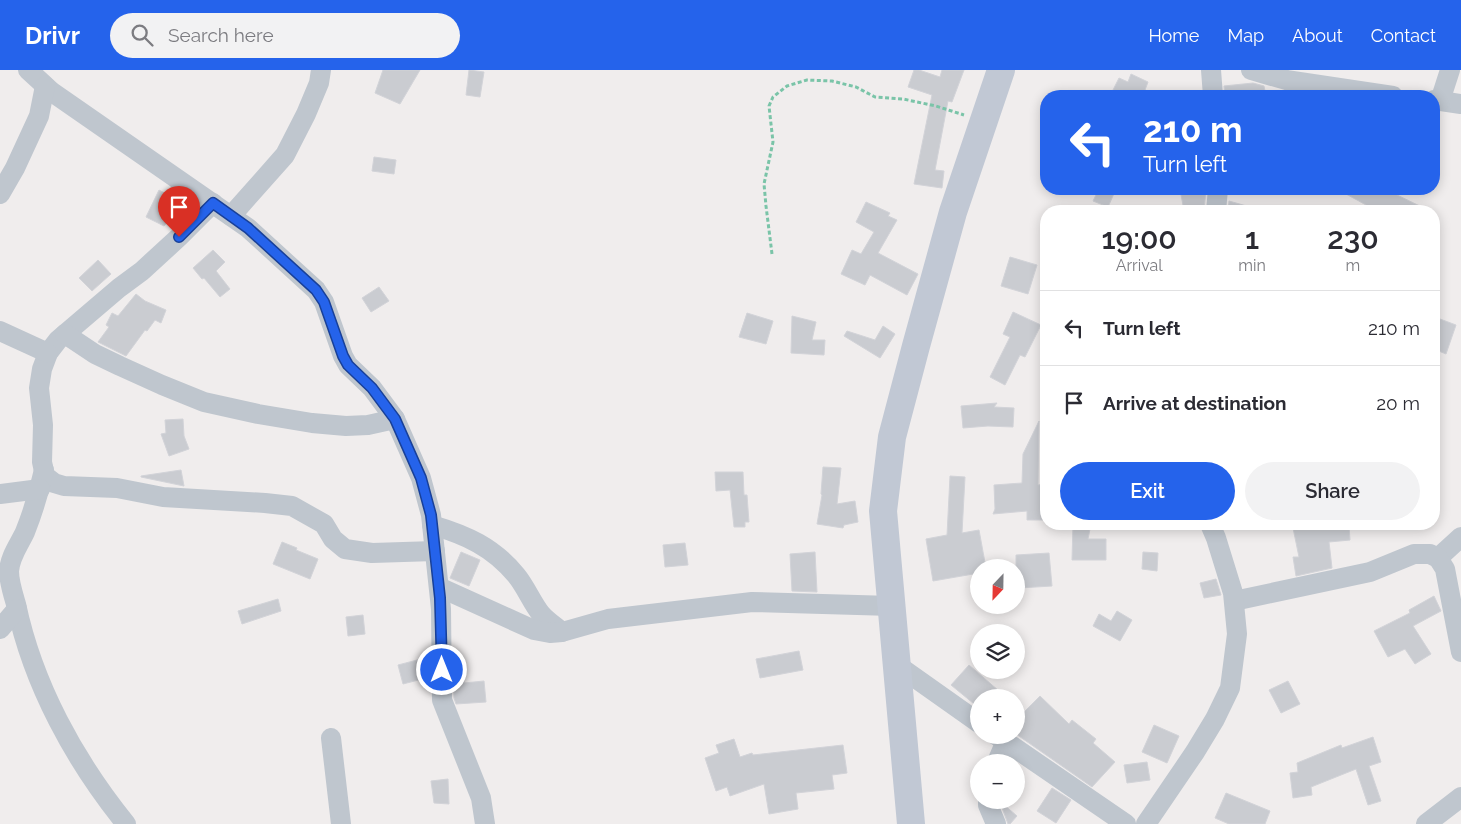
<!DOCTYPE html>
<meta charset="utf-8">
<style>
body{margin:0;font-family:Raleway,sans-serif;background:#f2f2f3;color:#2b2b33;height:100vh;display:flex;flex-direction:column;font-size:19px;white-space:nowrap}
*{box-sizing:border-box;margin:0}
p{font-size:16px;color:#7c7c81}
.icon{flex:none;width:28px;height:28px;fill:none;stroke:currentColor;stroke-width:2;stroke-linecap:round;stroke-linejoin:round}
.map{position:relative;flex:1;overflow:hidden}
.sheet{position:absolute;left:1040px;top:135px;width:400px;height:325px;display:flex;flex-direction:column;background:#fff;border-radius:20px;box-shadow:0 2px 12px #0003}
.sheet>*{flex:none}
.guide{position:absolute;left:1040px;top:20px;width:400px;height:105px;border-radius:20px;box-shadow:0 2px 12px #0003;background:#2563eb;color:#fff;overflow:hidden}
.needle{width:32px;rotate:202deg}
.controls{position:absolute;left:970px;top:489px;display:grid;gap:10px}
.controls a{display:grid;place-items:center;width:55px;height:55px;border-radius:50%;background:#fff;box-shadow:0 2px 12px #0003;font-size:25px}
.pin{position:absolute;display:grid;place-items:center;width:42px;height:42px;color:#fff;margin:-51px -21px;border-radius:50% 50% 50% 0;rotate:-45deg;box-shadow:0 0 5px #0007}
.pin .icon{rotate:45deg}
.me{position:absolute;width:55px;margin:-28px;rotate:0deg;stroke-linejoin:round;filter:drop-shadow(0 0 4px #0008)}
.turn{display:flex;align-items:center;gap:18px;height:105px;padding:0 20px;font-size:22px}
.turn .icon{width:65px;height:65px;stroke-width:2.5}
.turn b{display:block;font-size:35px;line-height:42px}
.eta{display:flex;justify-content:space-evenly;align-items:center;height:85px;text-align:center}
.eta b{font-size:30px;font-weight:600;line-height:35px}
.primary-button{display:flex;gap:10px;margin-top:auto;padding:10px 20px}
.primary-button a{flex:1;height:58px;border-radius:30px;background:#2563eb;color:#fff;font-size:20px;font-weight:600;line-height:58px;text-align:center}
.primary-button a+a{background:#f2f2f3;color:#2b2b33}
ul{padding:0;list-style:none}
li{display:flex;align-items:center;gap:15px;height:75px;padding:0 20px;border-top:1px solid #e1e1e2}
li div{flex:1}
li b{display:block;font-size:19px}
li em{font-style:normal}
header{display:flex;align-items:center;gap:30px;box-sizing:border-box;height:70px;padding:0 25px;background:#2563eb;color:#fff}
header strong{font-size:24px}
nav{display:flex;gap:28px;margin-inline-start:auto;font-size:18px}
.search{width:350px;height:45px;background:#f2f2f3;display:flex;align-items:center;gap:12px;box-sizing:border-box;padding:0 18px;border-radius:28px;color:#7c7c81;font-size:19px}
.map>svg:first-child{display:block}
.building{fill:#caccd1;stroke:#d2d3d8}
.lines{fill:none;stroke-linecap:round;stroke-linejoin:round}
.path{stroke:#7ac4a8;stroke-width:3;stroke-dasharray:4 2.5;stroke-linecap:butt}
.street{stroke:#bfc6ce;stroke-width:20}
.secondary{stroke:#c1c8d4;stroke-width:28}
.route-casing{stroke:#184099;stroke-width:12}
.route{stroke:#2563eb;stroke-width:9}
</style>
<header>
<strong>Drivr</strong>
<div class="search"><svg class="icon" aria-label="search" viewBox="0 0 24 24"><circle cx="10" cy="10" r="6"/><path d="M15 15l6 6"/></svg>Search here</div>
<nav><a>Home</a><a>Map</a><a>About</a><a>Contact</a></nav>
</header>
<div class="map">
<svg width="1461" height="754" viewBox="0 0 1461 754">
<rect width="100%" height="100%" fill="#f0eded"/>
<g class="building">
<path d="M383,0h37l-20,34 -25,-11z"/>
<path d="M469,0l15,2 -4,25 -14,-2z"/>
<path d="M914,0h5l21,7 2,-7h22l-12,32 -4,-1 -13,69 9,1 -2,17 -28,-4 18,-89 -24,-8z"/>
<path d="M1131,4l17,8 -3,8 13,6h-48l9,-18 9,4z"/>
<path d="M1253,13l11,3 2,10h-41l-1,-10z"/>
<path d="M374,87l22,3 -2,14 -22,-3z"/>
<path d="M1099,119h17l-8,18 -15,-6z"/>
<path d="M1180,119h26l-2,22h-20z"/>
<path d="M1337,119h58l-2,4 37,18h-53z"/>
<path d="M159,120l20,11 -10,20 -5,5 -18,-9z"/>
<path d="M1229,131l21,6 -1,4h-21z"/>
<path d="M866,132l24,11 -2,3 9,4 -19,33 40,21 -11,21 -37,-20 -5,10 -24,-11 11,-24 9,4 13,-22 -18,-10z"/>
<path d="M213,180l12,12 -9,9 14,18 -10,8 -16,-19 -2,1 -9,-11z"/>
<path d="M1010,187l27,8 -9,29 -27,-8z"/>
<path d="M98,190l13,14 -19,17 -13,-13z"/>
<path d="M379,217l10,14 -18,11 -9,-14z"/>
<path d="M136,224l9,7 21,9 -5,13 -6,-3 -8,11 -2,-1 -19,26 -28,-14 11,-15 -3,-2 6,-12 6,3z"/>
<path d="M1013,242l28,13 -16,32 -5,-2 -15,30 -15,-8 20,-40 -7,-3z"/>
<path d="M747,243l26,8 -7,23 -27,-7z"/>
<path d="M792,246l24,6 -4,18h13l-1,15 -33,-2z"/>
<path d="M1440,249l16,6 -10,29 -12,-5v-13z"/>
<path d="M883,256l12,8 -15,24 -36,-22 3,-5 28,9z"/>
<path d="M997,333l-3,4 20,1 -1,19 -25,-1 -25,2 -2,-22z"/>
<path d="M183,349l1,17 5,13 -20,7 -8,-22 5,-1 -1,-13z"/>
<path d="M1039,351l-1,64 8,-1v36h-19v-9l-34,3 2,-5 -1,-24 28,-2 1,-29z"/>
<path d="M823,397l18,1 -4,36 18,-3 3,21 -14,3 -1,3 -26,-4 5,-29 -1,-1z"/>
<path d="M181,400l3,16 -43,-9v-1z"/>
<path d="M715,402h28l1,23h3l2,27h-4v5h-11l-4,-37 -14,1z"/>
<path d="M950,406l15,1 -3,56 17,-3 7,38h-7v5l-46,8 -7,-42 21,-4z"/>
<path d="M1073,454h18l-3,15h18v21h-34z"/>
<path d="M1313,454h12l1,5 23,-3 1,14 -21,2 3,26 -36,8 -3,-19h6l-6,-29z"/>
<path d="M282,472l15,6 -1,2 22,9 -8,20 -37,-15z"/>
<path d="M685,473l3,22 -23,2 -2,-22z"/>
<path d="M461,482l19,8 -11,26 -19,-8z"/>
<path d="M815,482l2,40 -25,-1 -2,-37z"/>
<path d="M1143,482l15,1 -1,18 -15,-2z"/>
<path d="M1049,483l3,33 -33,2 -1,-17h-2v-16z"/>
<path d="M1216,509l5,16 -17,3 -4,-15z"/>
<path d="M1434,526l7,15 -28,15 18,28 -16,10 -10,-15 -17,8 -14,-26 36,-18 -1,-3z"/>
<path d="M278,529l3,12 -39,13 -4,-13z"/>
<path d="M1117,541l15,9 -12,21 -27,-15 6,-12 12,7z"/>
<path d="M363,545l2,19 -17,2 -2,-19z"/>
<path d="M799,581l4,19 -43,8 -4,-19z"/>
<path d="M421,589l1,5h8v13l-27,7 -5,-19z"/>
<path d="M462,591l2,22 20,-2 2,21 -30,2 -2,-6 -1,-36z"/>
<path d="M969,595l7,6 31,27h-28v10l-28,-23z"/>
<path d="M1288,611l12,23 -19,9 -12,-23z"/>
<path d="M1040,626l29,28 3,-4 24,19 -3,4 22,19 -23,25 -76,-53v-28l8,6z"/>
<path d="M1154,655l25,11 -12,27 -25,-11z"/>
<path d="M1373,667l8,25 -12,4 12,35 -13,4 -12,-36 -45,18 1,8 -19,3 -3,-25 8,-1 -1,-9 44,-18 1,3z"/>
<path d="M734,669l6,18 12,-4 1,2 90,-10 4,28 -15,2 2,14 -38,4 2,16 -29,5 -5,-30 -34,12 -3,-9 -11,4 -11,-33 14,-5 -3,-8z"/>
<path d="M1147,692l3,18 -23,3 -3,-18z"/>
<path d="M448,709l1,25 -15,-1 -3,-22z"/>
<path d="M1052,718l19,12 -15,23 -19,-12z"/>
<path d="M1226,723l44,18 -5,13h-36l-14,-6z"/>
<path d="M1002,733l15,13 -7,8h-2l-7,-19z"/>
</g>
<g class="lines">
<path class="path" d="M772,184l-6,-48 -2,-22 9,-42 -4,-36 4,-9 14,-11 20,-6 25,1 24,6 19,10 28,2 33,7 28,9"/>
<g class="street">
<path d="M28,0l24,22 196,136 68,62 8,12 19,54 5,9 24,23 23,31 26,59 10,37 10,94 1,91 39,98 4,26"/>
<path d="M1211,0l2,26"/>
<path d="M1251,0l35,10 107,16"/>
<path d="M1434,30l27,4"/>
<path d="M1440,31l10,-31"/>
<path d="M0,124l15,-26 24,-52 6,-30"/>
<path d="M213,133l-34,34 -37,34 -23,17 -61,52 -10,13 -6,16 -3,19 4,37 -1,37 3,14 9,7 10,3 53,2 46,9 102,6 27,3 32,18 9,15 12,10 27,4 63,-2"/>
<path d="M1216,141l2,-22"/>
<path d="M231,146l54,-61 21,-41 13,-31 2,-13"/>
<path d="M0,261l48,22"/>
<path d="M65,264l30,20 25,12 42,19 42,17 54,12 54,9 34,3 22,-1 27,-6"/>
<path d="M44,400c-5,22 -11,42 -19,62 -6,13 -15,24 -16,39 0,11 4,23 7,33 17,81 59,157 110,220"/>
<path d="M0,424l40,-5"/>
<path d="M432,455c34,10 61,22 84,50 10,12 16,28 25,39 6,7 14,12 21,18"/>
<path d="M1438,488l23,-21"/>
<path d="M439,517l95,43 16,3 12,-1 46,-13 144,-17 140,4"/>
<path d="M1234,531l136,-29 44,-18h16l8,4 7,11 16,83"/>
<path d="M0,559l17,-20"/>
<path d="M897,595l82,58"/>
<path d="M996,665l130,89"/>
<path d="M331,668l10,86"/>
<path d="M997,692l9,-21"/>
<path d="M988,730v5l8,19"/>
<path d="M1146,754l49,-72 20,-33 15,-31 7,-54 -4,-41 -17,-55 -6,-14"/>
<path d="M1426,754l35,-27"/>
</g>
<path class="secondary" d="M911,754l-28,-313 9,-74 24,-91 37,-134 48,-142"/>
</g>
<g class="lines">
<g class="route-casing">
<path id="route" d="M179,167l34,-34 35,25 68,62 8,12 19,54 5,9 24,23 23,31 26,59 10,37 9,83 2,72"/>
</g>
<use href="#route" class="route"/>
</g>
</svg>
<div class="controls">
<a><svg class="needle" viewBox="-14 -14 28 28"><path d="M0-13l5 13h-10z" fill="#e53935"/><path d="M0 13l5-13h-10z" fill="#7c7c81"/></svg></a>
<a><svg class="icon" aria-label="layers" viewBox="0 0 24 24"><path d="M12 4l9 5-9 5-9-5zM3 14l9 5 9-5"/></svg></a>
<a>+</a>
<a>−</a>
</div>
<div class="pin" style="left:179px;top:167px;background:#d93025"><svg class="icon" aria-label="arrive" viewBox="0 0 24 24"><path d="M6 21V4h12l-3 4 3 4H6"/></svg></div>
<svg class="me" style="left:442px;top:600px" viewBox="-20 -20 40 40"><circle r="17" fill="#2563eb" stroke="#fff" stroke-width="3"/><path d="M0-11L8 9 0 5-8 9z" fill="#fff"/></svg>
<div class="guide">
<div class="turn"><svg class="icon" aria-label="left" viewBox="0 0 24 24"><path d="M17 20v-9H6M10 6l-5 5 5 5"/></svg><div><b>210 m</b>Turn left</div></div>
</div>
<section class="sheet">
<div class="eta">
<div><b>19:00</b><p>Arrival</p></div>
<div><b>1</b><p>min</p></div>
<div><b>230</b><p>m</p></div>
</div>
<ul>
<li><svg class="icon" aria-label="left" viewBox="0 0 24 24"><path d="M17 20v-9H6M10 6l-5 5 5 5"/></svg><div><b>Turn left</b></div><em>210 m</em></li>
<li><svg class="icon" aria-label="arrive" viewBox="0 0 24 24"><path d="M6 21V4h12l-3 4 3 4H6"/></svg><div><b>Arrive at destination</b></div><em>20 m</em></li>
</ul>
<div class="primary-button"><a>Exit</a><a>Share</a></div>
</section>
</div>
